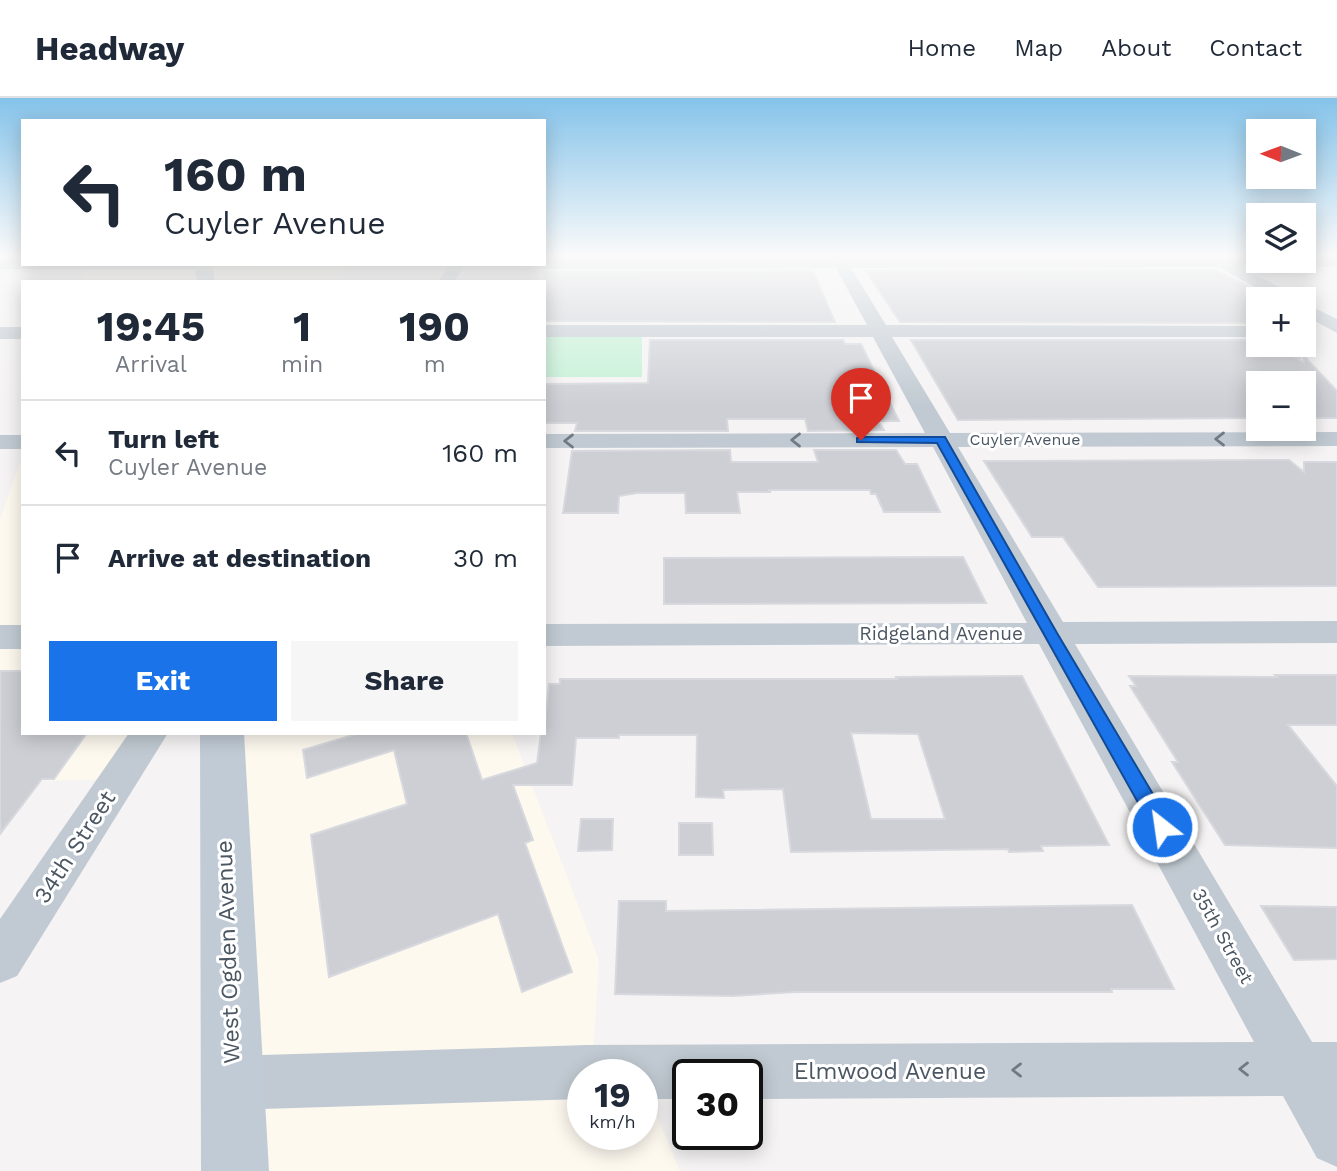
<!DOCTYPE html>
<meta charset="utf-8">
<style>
body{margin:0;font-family:"Work Sans",sans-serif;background:#f6f6f7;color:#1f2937;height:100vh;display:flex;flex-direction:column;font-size:26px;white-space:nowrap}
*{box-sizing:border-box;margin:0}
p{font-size:23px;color:#747a83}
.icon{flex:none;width:38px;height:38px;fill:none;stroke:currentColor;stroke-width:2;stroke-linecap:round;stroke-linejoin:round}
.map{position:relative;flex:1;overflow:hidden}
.details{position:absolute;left:21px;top:182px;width:525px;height:455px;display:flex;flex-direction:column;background:#fff;border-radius:0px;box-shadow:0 4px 18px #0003}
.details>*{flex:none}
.hud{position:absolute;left:21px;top:21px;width:525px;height:147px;border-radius:0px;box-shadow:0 4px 18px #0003;background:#fff;color:#1f2937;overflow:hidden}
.needle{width:46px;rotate:271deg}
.fabs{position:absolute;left:1246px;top:21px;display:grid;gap:14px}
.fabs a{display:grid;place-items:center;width:70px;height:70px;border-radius:0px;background:#fff;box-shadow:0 4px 18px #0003;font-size:35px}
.speed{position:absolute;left:567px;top:961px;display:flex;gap:14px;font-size:35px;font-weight:700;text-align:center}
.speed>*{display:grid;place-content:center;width:91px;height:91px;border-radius:50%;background:#fff;box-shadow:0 4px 18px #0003;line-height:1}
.speed small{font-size:18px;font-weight:400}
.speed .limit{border:4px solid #111;border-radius:10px;background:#fff;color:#111}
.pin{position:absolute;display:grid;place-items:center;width:60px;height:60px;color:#fff;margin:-72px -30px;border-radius:50% 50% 50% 0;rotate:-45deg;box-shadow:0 0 7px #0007}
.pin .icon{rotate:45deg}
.me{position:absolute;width:77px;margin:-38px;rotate:330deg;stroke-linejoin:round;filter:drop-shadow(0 0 5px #0008)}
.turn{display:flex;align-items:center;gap:24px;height:147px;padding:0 28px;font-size:32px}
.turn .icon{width:91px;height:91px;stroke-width:2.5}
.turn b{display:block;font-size:49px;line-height:60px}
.eta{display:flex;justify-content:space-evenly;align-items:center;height:119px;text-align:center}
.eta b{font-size:42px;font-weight:700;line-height:49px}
.action{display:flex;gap:14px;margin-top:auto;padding:14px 28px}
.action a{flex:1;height:80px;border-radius:0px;background:#1a73e8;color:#fff;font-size:28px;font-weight:700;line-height:80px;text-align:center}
.action a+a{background:#f6f6f7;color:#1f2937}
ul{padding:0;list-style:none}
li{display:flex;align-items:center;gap:21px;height:105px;padding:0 28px;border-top:2px solid #e0e1e3}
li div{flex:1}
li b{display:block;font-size:26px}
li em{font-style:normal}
header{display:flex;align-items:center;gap:42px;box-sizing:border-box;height:98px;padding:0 35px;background:#fff;border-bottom:2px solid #e0e1e3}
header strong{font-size:33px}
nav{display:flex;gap:38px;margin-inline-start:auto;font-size:24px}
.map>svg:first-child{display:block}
.commercial{fill:#fdf9ef}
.green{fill:#c3f1d5}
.building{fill:#cdcfd5;stroke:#d7d9de;stroke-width:2;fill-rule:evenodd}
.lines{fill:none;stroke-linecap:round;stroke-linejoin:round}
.minor{fill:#c1cad2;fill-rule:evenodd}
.tertiary{fill:#c1cad2;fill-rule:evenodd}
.secondary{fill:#c1cbd6;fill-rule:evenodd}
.oneway{stroke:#6e7983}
.route{fill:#1a73e8;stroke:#114b97;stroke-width:2}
.labels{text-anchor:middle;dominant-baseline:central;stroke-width:6;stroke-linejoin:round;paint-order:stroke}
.far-street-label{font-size:16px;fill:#4a5661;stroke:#fff}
.street-label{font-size:19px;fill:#4a5661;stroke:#fff}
.near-street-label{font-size:23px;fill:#4a5661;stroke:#fff}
</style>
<header>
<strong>Headway</strong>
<nav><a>Home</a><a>Map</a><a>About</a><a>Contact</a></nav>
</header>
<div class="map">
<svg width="1337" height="1073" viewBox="0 0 1337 1073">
<rect width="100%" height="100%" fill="#f5f3f3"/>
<g class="commercial">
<path d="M89,166h264l-17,18h-253z"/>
<path d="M23,356v179h-23v-114z"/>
<path d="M0,544h23v91h122l-32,47 -113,1z"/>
<path d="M232,635h280l87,227 -7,114h-9v60h59v-53l38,90h-427z"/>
</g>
<rect class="green" x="544" y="235" width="98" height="44"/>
<g class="building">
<path d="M1215,172l43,22v31l-358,-1 -34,-51z"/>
<path d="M813,173l22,51 -291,-1v-49z"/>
<path d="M650,242h193l2,4h16l38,77h-21l6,9 -76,1 -3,-12h-78l1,12h-153l2,-8h-33v-39l104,-1z"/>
<path d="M911,242h347v5h33l17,10h-13l5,3h-4l8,5v-7l33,35v27h-33v-35h-46v35l-300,2z"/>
<path d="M730,352l1,12h87l-4,-12h82l9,14h12l23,48h-56l-8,-18h-5l-1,-4h-101l1,2h-33l3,21h-54l-1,-20h-48l-18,3 -1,17h-55l9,-62z"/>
<path d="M1289,362l15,12v-10h33v124l-239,1 -35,-50h-31l-48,-76z"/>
<path d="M963,459l23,46 -322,1v-46z"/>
<path d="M0,573h23v62h64l-33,46h-12l-42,55z"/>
<path d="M1275,577h62v50h-49l49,61v62l-112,-3 -53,-83h6l-48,-76h6l-7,-10 148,1z"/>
<path d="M1022,578l87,169 -68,1 2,5 -34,1 -1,-3 -217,3 -8,-63 -60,1 1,8 -28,-1 1,-62h-78v3h-43l-4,47h-59l20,55 -8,3 47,129 -50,20 -24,-78 -169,63 -18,-142 96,-31 -13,-54 -87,28 -4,-28 57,-17h106l16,47 55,-17 4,-30h3l5,-49h11v-5h337l-1,-2zM851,635l67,1 27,85h-74z"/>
<path d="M581,721h32l-1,31 -34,1z"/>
<path d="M679,725h33l1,32h-34z"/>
<path d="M619,803h47v10l466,-6 42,84h-63l1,3h-317l-63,4 -117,-2z"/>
<path d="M1261,808l76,1v52l-43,1z"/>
</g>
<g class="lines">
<g class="minor">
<path d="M830,158h14l2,3 412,-1v3l79,-4v10h-96l53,28 2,4h-20l-57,-32 -368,1 35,57 372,1v11h-366l58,96 387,-1v14l-379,1 105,175 274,-1v22l-262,1 237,398h25v125l-20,-9 -34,-62 -536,3v-25h-59v25h-46v-25h-59v25l-351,11 -19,-8 -8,-19 8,-19 19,-8 355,-11 667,-3 -215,-398 -495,2v-22l483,-1 -94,-176 -389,1v-14l381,-1 -52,-96h-329v-12h323l-31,-57 -292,1 -7,-5h7v-5h287z"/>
<path d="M0,161h23v5h185l-7,5h-201z"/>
<path d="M450,166h15l-11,18h-16z"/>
<path d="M1304,205l33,16v14l-33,-18z"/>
<rect x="0" y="229" width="23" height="12"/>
<rect x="0" y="337" width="23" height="14"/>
<path d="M129,635h39l-151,243 -17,7v-64z"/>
</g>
<rect class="tertiary" x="0" y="527" width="23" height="24"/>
<g class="secondary">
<path d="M194,166h18l3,18h-18z"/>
<path d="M200,635h44l25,438h-68z"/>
</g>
</g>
<defs><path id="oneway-chevron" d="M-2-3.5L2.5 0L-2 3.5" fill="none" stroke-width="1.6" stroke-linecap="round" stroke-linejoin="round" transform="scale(1.75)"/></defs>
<g class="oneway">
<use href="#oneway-chevron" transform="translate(1220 341) rotate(180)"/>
<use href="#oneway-chevron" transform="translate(796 342) rotate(180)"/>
<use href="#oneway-chevron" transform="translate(569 343) rotate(180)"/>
<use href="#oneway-chevron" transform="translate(1244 971) rotate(180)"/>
<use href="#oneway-chevron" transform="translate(1017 972) rotate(180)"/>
</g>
<linearGradient id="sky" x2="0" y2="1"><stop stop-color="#85c3ea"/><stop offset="0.51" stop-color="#fafafa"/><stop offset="1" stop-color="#fafafa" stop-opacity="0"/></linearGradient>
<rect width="1337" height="308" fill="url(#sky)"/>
<path class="route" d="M861,339h84l112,196 112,188 3,6 -3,6 -7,2 -7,-2 -218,-390 -80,-1v-4z"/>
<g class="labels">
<g class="far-street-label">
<text x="1025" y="341">Cuyler Avenue</text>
</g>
<g class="street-label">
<text x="941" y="535">Ridgeland Avenue</text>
<text transform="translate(1223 838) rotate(61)">35th Street</text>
</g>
<g class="near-street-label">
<text transform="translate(75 749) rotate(-57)">34th Street</text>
<text transform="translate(228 854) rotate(-92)">West Ogden Avenue</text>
<text x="890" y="973">Elmwood Avenue</text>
</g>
</g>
</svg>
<div class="fabs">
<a><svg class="needle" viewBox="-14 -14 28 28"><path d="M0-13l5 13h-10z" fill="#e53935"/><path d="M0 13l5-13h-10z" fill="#747a83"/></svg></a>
<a><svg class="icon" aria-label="layers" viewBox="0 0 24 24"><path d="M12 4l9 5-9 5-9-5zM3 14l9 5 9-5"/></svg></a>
<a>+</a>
<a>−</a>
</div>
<div class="speed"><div>19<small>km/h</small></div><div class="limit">30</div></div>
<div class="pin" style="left:861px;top:342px;background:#d93025"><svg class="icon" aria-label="arrive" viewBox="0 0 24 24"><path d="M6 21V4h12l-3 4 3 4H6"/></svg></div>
<svg class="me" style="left:1162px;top:729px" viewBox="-20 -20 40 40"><circle r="17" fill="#1a73e8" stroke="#fff" stroke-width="3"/><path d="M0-11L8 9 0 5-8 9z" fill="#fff"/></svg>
<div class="hud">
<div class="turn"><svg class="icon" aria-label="left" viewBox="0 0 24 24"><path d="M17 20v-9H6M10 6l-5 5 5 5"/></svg><div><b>160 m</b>Cuyler Avenue</div></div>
</div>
<section class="details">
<div class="eta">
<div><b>19:45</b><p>Arrival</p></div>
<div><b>1</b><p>min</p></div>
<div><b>190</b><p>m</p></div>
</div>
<ul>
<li><svg class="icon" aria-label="left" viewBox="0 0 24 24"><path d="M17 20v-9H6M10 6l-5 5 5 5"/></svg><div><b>Turn left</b><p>Cuyler Avenue</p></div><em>160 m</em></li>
<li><svg class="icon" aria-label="arrive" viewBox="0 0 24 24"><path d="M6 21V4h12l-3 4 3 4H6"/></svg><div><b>Arrive at destination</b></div><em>30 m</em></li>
</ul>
<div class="action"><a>Exit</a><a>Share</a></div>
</section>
</div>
